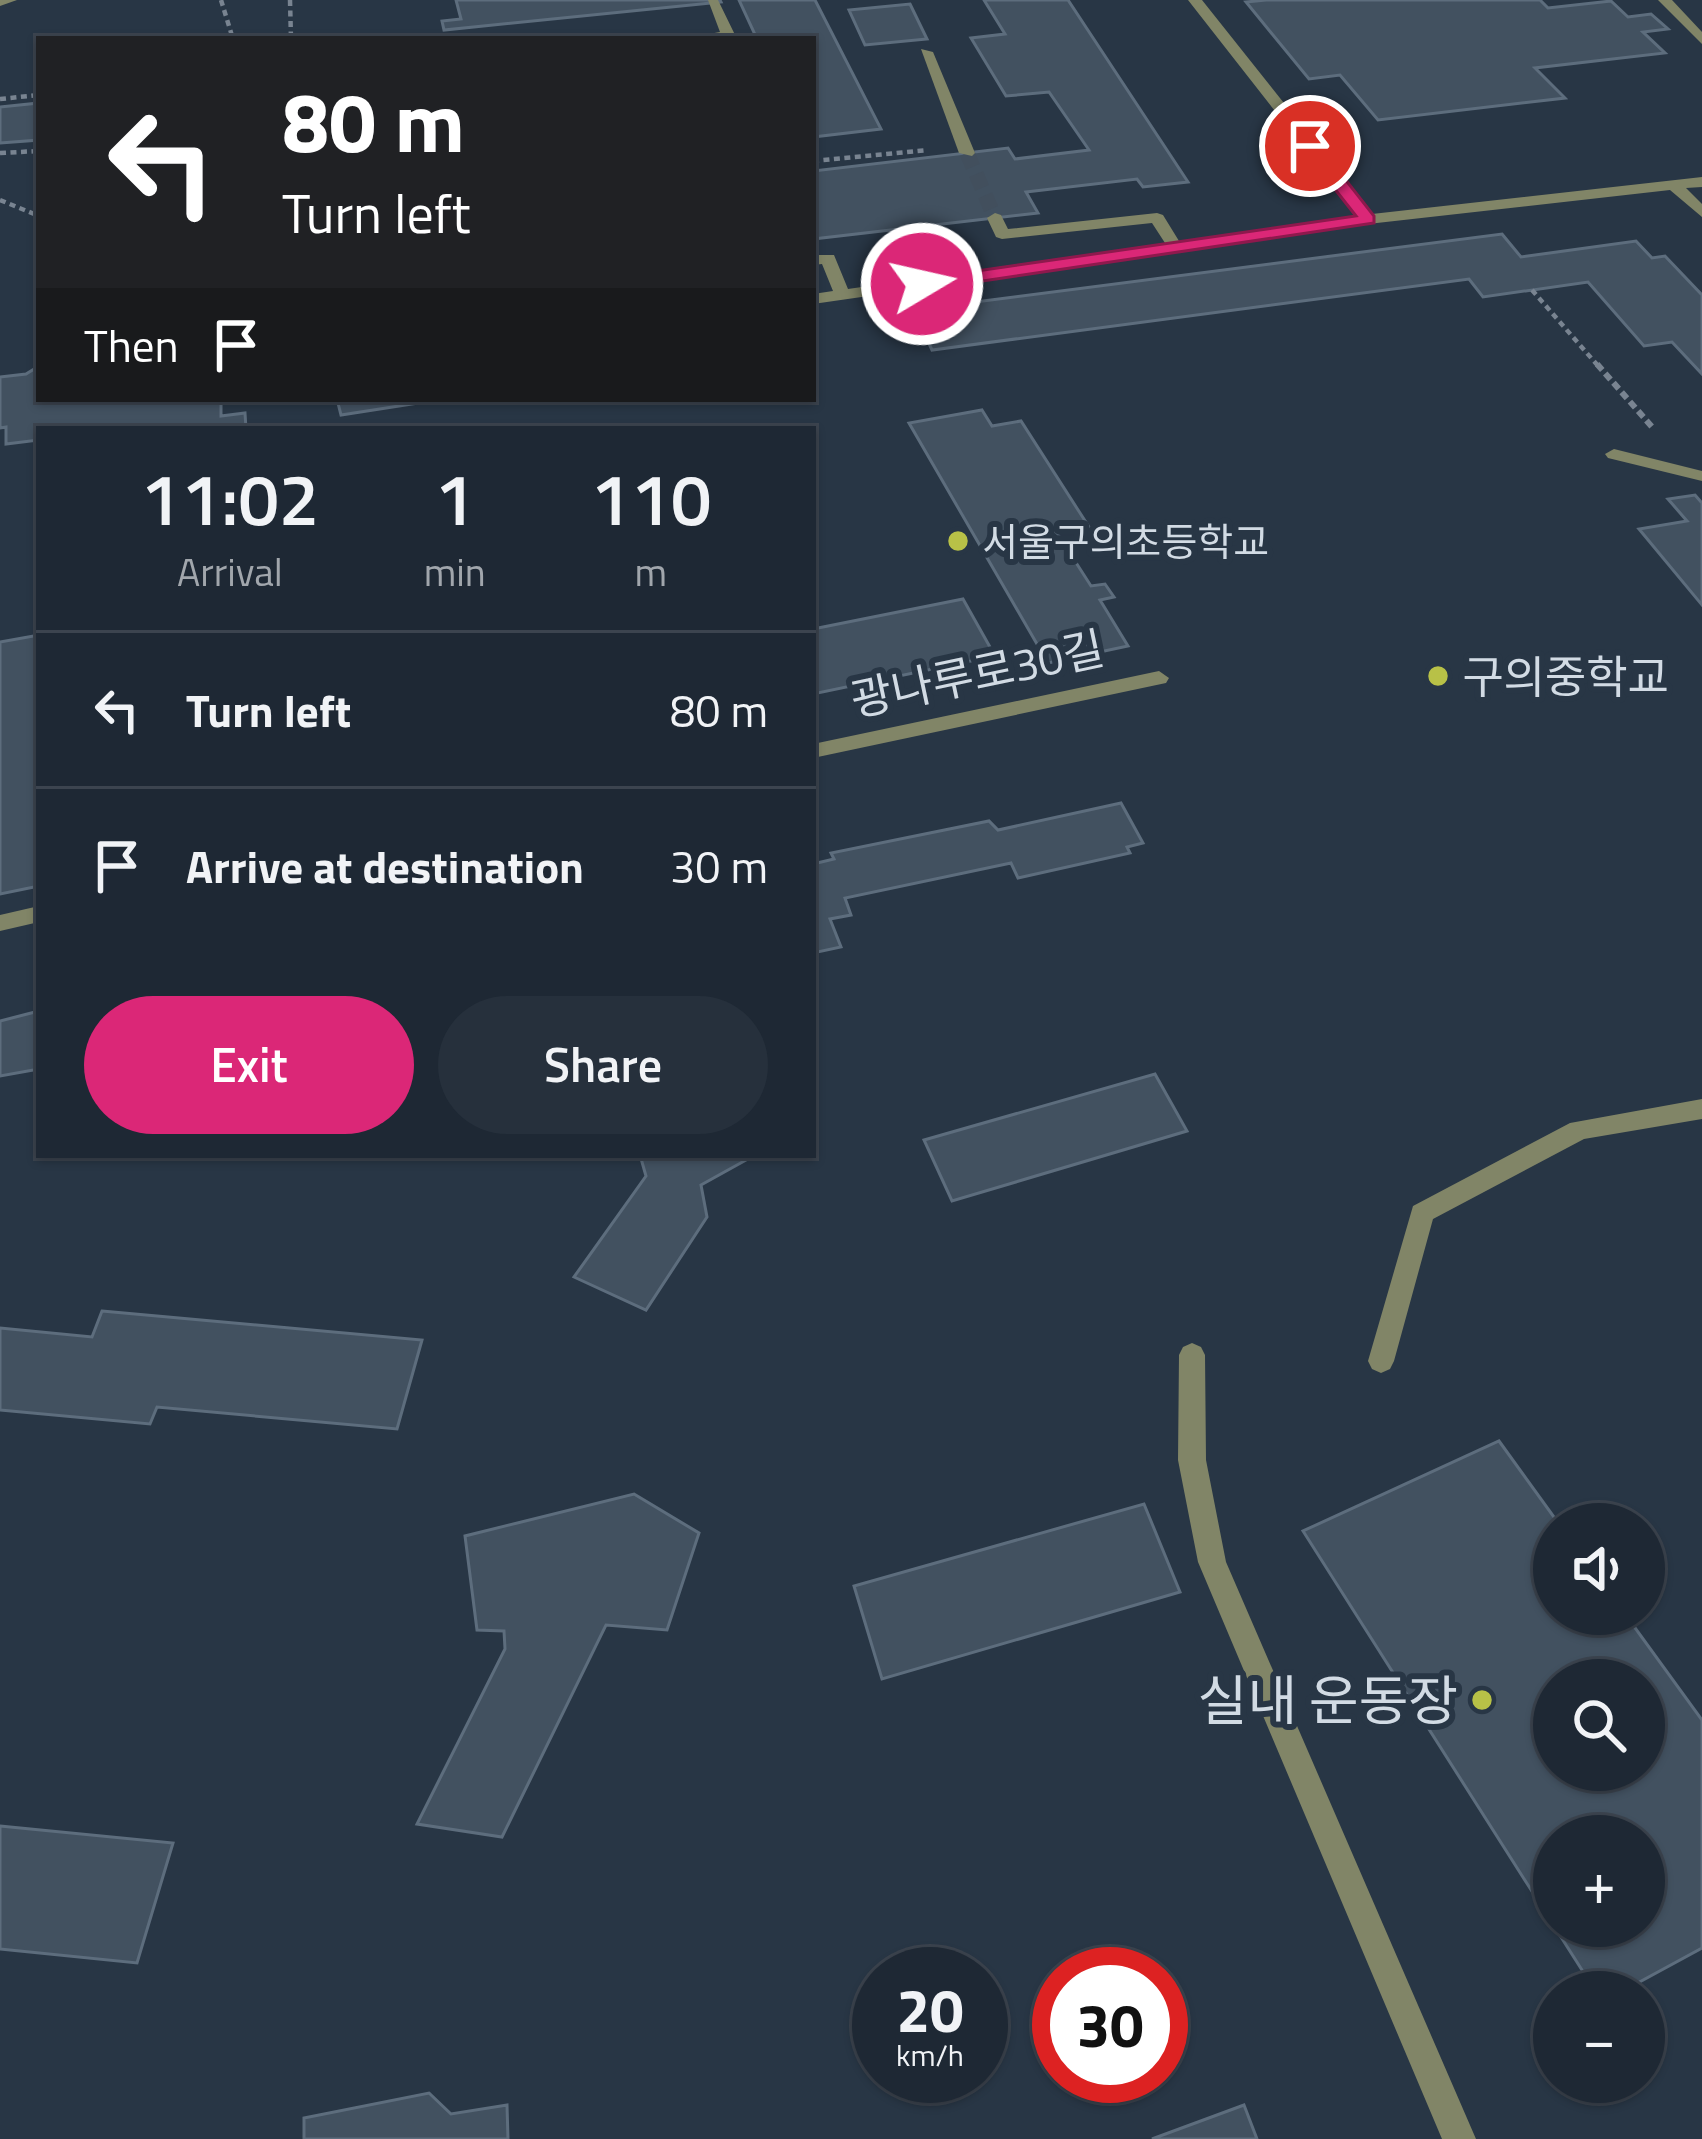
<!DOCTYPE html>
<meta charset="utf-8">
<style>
body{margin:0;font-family:"Titillium Web","Noto Sans KR",sans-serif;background:#26303c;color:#f1f3f6;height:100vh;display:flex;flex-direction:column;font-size:45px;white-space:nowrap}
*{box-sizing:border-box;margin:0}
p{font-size:39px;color:#a1a6ac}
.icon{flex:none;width:66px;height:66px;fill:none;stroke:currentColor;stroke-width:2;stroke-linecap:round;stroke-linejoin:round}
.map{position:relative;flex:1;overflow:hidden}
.details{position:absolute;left:36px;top:426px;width:780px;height:732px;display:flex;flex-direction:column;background:#1e2834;border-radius:0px;box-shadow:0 3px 9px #0004,0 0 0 3px #3c444f}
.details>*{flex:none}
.hud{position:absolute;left:36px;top:36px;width:780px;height:366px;border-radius:0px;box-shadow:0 3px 9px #0004,0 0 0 3px #3c444f;background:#202124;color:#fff;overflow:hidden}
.tools{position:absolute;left:1533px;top:1503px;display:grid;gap:24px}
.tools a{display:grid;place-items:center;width:132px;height:132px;border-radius:50%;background:#1e2834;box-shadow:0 3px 9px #0004,0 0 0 3px #3c444f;font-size:60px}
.speed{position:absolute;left:852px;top:1947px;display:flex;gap:24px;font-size:60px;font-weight:700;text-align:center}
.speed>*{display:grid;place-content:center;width:156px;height:156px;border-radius:50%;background:#1e2834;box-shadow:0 3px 9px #0004,0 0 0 3px #3c444f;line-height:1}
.speed small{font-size:30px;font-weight:400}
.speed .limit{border:18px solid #d22;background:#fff;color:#111}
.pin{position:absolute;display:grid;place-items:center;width:102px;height:102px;color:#fff;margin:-51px;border:6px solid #fff;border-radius:50%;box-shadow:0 3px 12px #0007}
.me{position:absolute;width:132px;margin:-66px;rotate:81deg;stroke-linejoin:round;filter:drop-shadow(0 0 9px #0008)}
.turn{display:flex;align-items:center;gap:42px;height:252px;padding:0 48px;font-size:54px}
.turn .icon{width:156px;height:156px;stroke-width:2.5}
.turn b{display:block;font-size:84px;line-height:102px}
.then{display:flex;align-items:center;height:114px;padding:0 48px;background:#0003;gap:24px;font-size:45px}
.eta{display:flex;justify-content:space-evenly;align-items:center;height:204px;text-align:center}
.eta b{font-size:72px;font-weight:600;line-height:84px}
.button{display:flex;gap:24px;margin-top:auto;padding:24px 48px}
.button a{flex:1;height:138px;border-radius:72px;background:#db2777;color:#fff;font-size:48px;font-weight:600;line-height:138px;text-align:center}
.button a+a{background:#26303c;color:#f1f3f6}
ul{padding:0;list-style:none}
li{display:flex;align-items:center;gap:36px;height:156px;padding:0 48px;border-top:3px solid #3c444f}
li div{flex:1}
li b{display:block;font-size:45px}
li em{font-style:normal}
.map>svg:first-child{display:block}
.building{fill:#425160;stroke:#5d6d7d;stroke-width:3;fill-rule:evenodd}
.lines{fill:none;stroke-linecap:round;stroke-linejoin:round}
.street-tunnel{stroke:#424f5d;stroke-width:15;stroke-dasharray:15 8;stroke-linecap:butt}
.path-far1{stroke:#798491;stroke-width:4.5;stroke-dasharray:6 4.5;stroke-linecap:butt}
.path{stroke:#798491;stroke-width:6;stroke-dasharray:8 4.5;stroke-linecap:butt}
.street{fill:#818567;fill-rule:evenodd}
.route{fill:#db2777;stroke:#8e194d;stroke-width:3}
.poi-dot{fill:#b8c147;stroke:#283645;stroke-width:4.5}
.labels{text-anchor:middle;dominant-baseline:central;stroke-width:12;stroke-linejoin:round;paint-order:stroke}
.far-poi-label{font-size:39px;fill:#d2dbe4;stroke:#283645;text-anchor:start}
.street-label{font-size:45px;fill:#d2dbe4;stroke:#283645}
.poi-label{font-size:45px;fill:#d2dbe4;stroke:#283645;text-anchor:start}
.near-poi-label{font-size:54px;fill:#d2dbe4;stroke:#283645;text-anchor:end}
</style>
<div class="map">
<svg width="1702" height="2139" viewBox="0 0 1702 2139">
<rect width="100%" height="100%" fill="#283645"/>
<g class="building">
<path d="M456,0h264l1,2 -277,28 -2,-9 19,-2z"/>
<path d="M739,0h76l66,129 -68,8v-98h-56z"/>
<path d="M984,0h84l120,182 -45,5 -6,-8 -111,13 12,21 -225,26v-68l195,-23 7,11 74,-9 -40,-58 -43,4 -35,-58 34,-4z"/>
<path d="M1266,0h274l8,8 63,-7 17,16 23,-3 17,15 -25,3 22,21 -130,15 30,30 -187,22 -38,-45 -31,4 -63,-77z"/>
<path d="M910,4l17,35 -62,6 -16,-35z"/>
<path d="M39,103v37l-39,3v-36z"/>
<path d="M1502,234l19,23 115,-16 16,17 13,-2 37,39v79l-30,-32 -28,4 -56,-64 -105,15 -14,-18 -537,71 -19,-40z"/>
<path d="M39,366v33h182v17l24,-3 1,16h-207v11l-33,4v-17l-6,1v-51l26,-3z"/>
<path d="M337,399h107l-103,16z"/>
<path d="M982,410l10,16 29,-5 68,106 -32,6 34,53 14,-2 9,13 -14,3 28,46 -80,17 -139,-240z"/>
<path d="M1695,495l7,8v102l-63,-76 48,-8 -19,-22z"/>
<path d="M963,599l32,57 -182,38v-65z"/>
<path d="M39,635v251l-39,8v-252z"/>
<path d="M1121,803l22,40 -16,4 3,6 -112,25 -7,-15 -166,35 6,17 -21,4 11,28 -28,6v-89l21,-5 -3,-6 158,-32 9,9z"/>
<path d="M39,1011v58l-39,7v-55z"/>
<path d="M1155,1074l32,57 -235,70 -28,-61z"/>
<path d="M640,1155h115l-54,30 6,32 -61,93 -72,-33 72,-101z"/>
<path d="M102,1311l320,29 -25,89 -240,-22 -7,17 -150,-14v-82l92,9z"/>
<path d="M1499,1441l60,83h-5v90h71l77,106v228l-81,44h-25l-42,-66h90v-90h-90v90l-251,-395zM1554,1680h90v90h-90z"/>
<path d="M634,1494l65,39 -32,97 -61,-5 -104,212 -85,-13 88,-175 -1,-18 -27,-1 -12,-94z"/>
<path d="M1144,1504l36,88 -298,87 -28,-93z"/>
<path d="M0,1826l173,17 -36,120 -137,-14z"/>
<path d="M429,2093l22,21 56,-9 1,34h-204v-21z"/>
<path d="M1244,2105l13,34h-105z"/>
</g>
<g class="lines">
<path class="street-tunnel" d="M967,153l28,65"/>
<g class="path-far1">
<path d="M221,0l12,39"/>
<path d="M290,0l1,39"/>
<path d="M0,99l39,-4"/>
<path d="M0,153l39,-2"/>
<path d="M813,161l115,-11"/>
<path d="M0,200l39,16"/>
<path d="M1532,290l67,77"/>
</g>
<path class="path" d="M1597,364l56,64"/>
<g class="street">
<path d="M0,0h17l-17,6z"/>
<path d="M708,0h10l19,39h-56l39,-7z"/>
<path d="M1188,0h14l170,214 330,-37v10l-16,1 16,16v13l-32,-27 -302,34 -555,80v-10l20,-3 -11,-27 -9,1v-10h21l14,34 317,-46 -13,-20 -150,16 -6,-2 -9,-19 8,-5 6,2 7,14 149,-16 6,2 16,26 178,-25z"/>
<path d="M1658,0h14l30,32v12z"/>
<path d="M921,49l12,3 42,101 -3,3 -13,-3z"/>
<path d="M1614,449l88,22v10l-94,-23 -3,-4z"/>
<path d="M1159,671l10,7 -3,5 -353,75v-14z"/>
<path d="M39,906v16l-39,9v-16z"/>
<path d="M1702,1099v20l-118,20 -151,80 -39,142 -4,8 -9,4 -9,-4 -4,-8 45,-155 157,-83z"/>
<path d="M1192,1343l9,4 4,8 1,105 20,102 250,577h-34l-244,-577 -20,-102 1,-105 4,-8z"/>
</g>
</g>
<path class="route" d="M1304,142h12l58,74v7l-452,67 -9,-6 9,-5 434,-63 -52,-66z"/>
<g class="poi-dot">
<circle cx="958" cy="541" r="12"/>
<circle cx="1438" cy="676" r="12"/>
<circle cx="1482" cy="1700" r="12"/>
</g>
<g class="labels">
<g class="far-poi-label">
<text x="982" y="541">서울구의초등학교</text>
</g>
<g class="street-label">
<text transform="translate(977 673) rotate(-12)">광나루로30길</text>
</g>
<g class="poi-label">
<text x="1462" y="676">구의중학교</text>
</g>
<g class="near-poi-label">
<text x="1458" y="1700">실내 운동장</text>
</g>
</g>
</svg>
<div class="tools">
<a><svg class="icon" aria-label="sound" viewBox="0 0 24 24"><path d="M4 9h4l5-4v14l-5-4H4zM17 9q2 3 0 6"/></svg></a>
<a><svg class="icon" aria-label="search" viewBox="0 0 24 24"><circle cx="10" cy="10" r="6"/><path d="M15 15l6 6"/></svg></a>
<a>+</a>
<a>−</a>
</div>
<div class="speed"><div>20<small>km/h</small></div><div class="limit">30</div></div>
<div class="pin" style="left:1310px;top:146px;background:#d93025"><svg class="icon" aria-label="arrive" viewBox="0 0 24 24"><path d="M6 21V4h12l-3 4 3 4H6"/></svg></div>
<svg class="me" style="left:922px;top:284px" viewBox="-20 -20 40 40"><circle r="17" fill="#db2777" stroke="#fff" stroke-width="3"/><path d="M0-11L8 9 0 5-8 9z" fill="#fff"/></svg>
<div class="hud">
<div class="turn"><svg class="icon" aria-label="left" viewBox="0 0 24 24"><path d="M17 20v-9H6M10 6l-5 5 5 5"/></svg><div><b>80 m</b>Turn left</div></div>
<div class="then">Then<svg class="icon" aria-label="arrive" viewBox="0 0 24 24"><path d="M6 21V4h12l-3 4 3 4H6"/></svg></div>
</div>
<section class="details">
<div class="eta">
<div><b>11:02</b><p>Arrival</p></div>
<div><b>1</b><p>min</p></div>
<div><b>110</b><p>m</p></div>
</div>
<ul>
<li><svg class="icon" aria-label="left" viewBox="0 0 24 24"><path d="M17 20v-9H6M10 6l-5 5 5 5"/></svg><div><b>Turn left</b></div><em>80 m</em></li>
<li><svg class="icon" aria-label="arrive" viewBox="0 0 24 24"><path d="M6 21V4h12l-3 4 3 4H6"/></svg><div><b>Arrive at destination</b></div><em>30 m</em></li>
</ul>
<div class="button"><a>Exit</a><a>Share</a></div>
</section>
</div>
